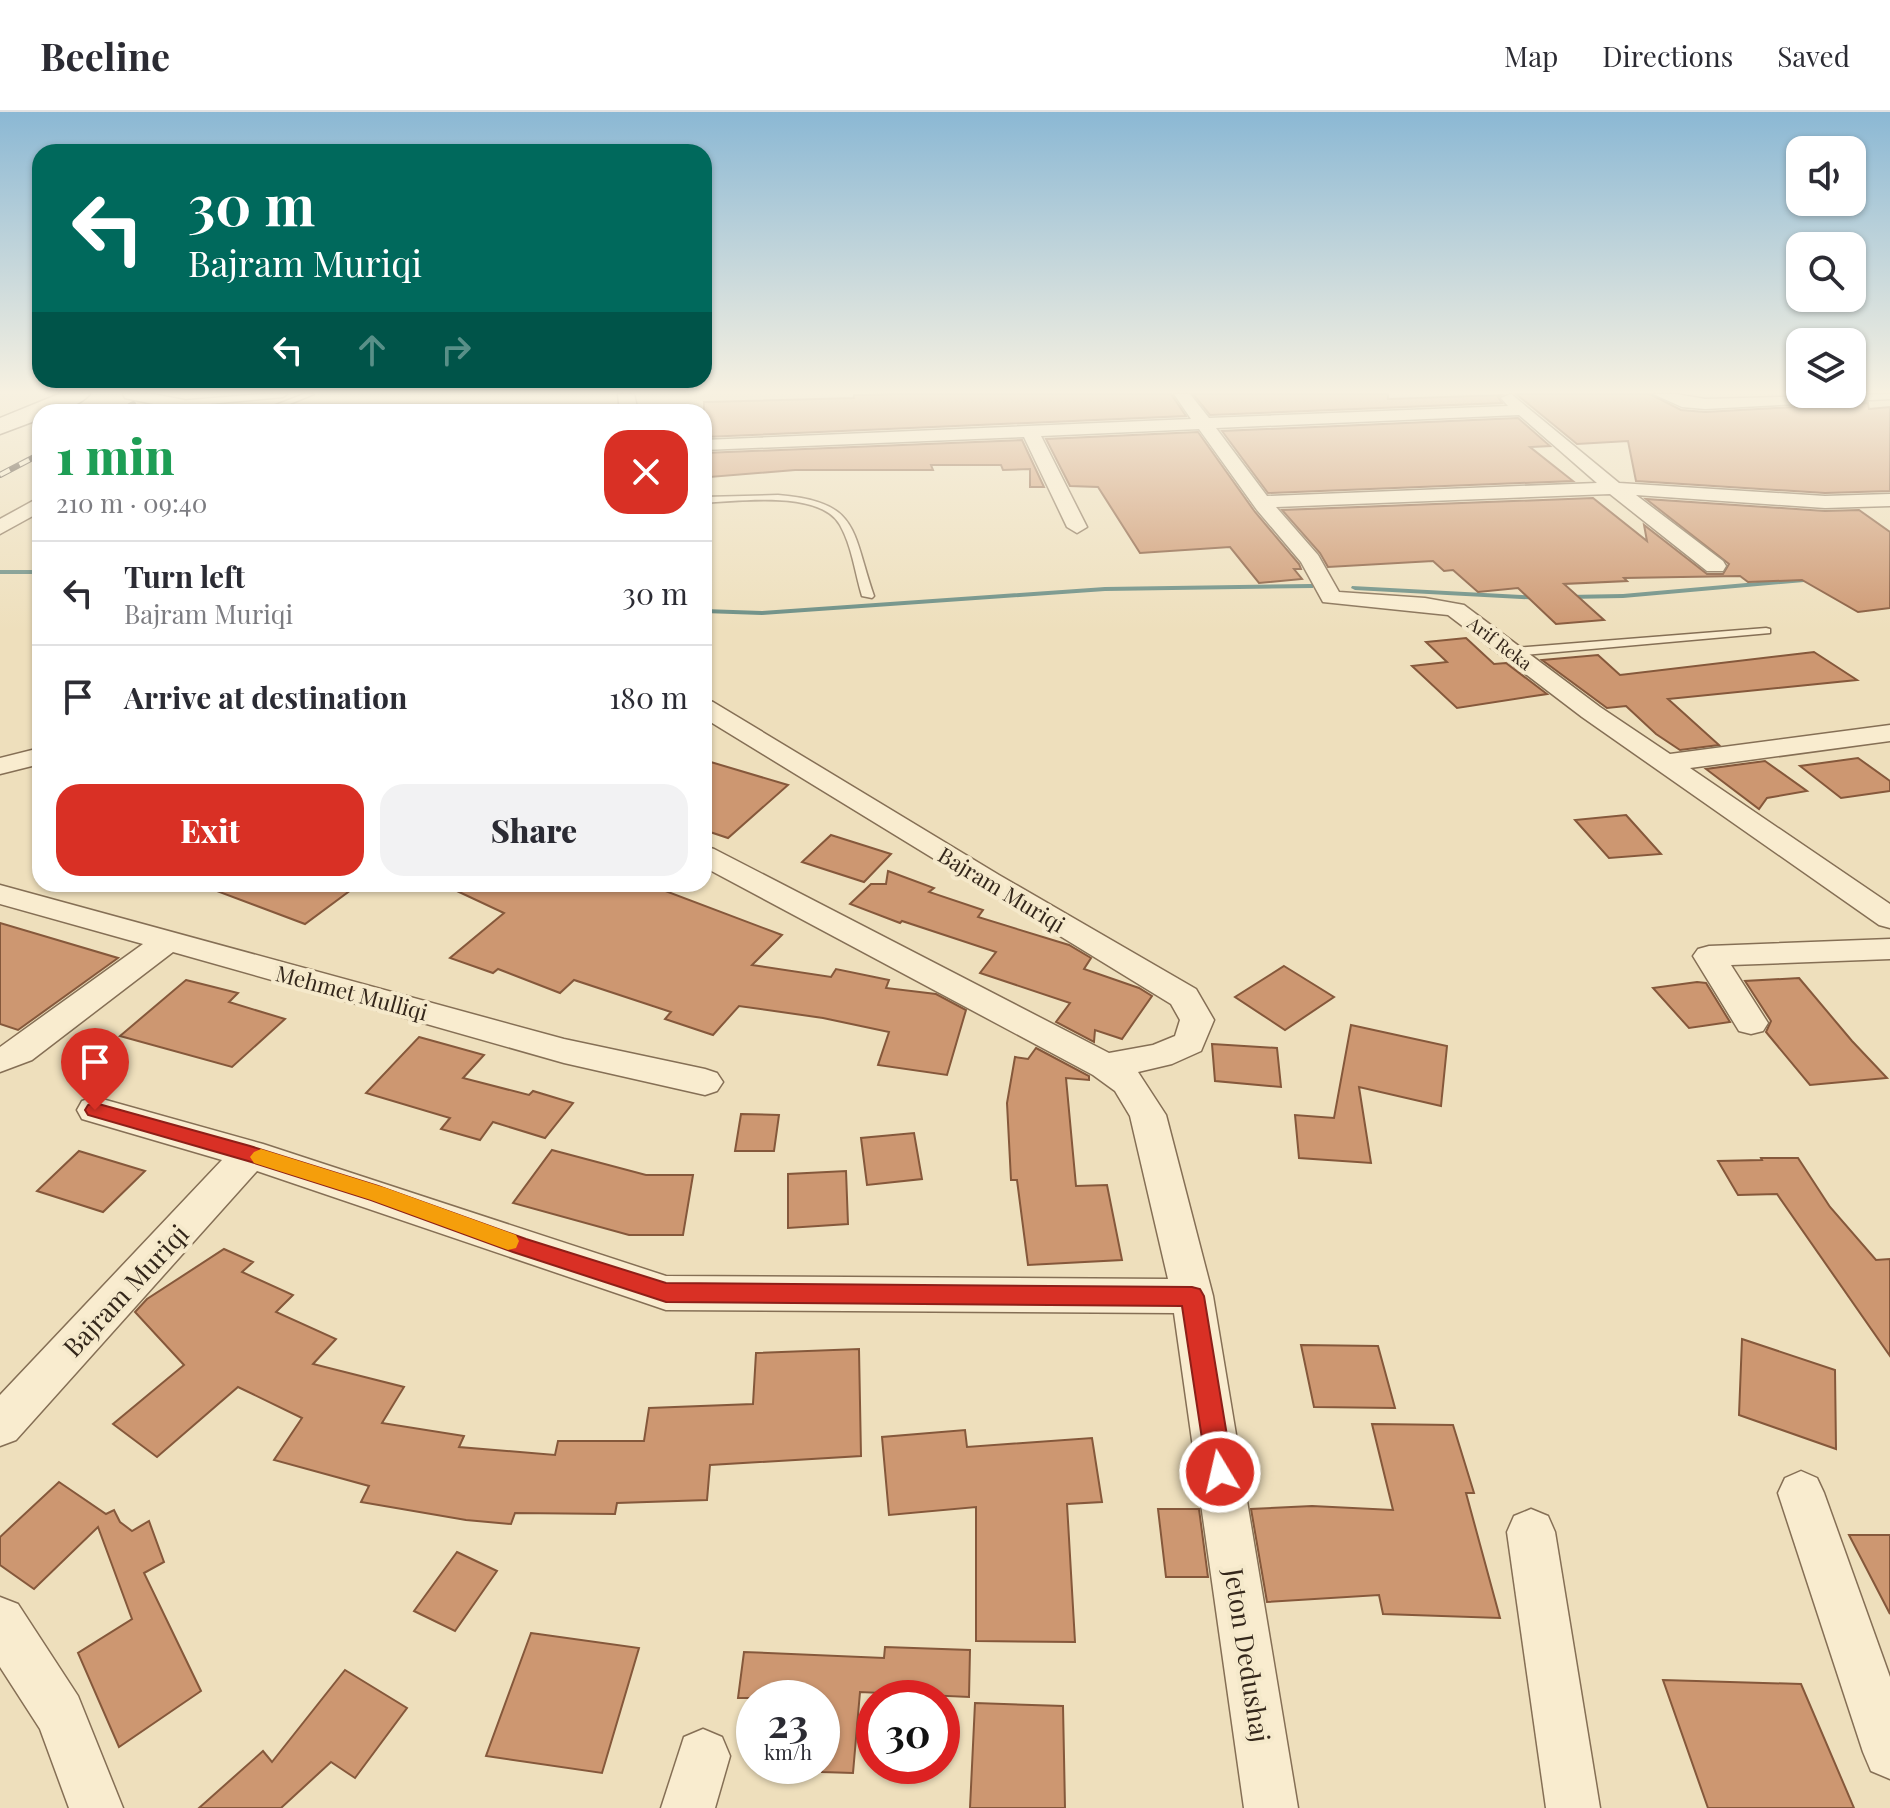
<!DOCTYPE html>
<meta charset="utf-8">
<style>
body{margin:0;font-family:"Playfair Display",serif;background:#f2f2f3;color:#2b2b33;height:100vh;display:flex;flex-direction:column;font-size:30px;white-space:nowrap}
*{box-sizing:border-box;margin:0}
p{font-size:26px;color:#7c7c81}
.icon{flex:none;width:44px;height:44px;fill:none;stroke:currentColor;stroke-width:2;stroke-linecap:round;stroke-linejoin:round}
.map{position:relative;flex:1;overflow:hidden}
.side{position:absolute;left:32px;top:292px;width:680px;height:488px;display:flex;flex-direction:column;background:#fff;border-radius:24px;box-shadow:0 2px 6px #0004}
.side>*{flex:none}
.top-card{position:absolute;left:32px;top:32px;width:680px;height:244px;border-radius:24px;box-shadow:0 2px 6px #0004;background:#00695c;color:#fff;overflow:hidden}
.buttons{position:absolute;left:1786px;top:24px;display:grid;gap:16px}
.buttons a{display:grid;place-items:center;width:80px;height:80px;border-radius:16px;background:#fff;box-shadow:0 2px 6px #0004;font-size:40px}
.speed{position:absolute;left:736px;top:1568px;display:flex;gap:16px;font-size:40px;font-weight:700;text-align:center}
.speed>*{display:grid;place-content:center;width:104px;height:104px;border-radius:50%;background:#fff;box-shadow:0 2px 6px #0004;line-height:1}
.speed small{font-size:20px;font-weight:400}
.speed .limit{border:12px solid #d22;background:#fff;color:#111}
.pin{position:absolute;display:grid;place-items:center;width:68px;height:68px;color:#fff;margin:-82px -34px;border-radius:50% 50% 50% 0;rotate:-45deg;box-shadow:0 0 8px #0007}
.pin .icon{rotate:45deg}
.me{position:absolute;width:88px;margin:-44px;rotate:351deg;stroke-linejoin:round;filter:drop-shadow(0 0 6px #0008)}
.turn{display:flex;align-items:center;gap:28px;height:168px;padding:0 24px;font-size:36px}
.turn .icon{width:104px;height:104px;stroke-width:2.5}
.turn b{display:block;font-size:56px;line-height:68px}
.lanes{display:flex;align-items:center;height:76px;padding:0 24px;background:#0003;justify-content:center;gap:40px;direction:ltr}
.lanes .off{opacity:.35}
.round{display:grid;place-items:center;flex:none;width:84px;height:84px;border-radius:24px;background:#f2f2f3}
.headline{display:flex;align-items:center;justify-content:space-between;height:136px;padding:0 24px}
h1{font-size:48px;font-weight:800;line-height:60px;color:#1e9e55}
.button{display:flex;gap:16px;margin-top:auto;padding:16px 24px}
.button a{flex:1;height:92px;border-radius:24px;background:#d93025;color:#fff;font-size:32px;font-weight:800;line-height:92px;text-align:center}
.button a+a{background:#f2f2f3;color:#2b2b33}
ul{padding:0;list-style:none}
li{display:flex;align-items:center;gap:24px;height:104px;padding:0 24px;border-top:2px solid #e1e1e2}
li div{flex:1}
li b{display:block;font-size:30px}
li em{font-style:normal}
header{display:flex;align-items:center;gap:48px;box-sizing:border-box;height:112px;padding:0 40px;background:#fff;border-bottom:2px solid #e1e1e2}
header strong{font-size:38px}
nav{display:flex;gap:44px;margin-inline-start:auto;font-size:28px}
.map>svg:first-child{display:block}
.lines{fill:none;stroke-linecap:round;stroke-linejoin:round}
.stream{fill:#688c83;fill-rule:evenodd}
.building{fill:#cd9771;stroke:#85583b;stroke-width:2}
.lane-casing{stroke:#856f55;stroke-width:3}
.street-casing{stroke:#856f55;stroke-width:3}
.secondary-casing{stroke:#675039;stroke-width:3}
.lane{fill:#f9eccf;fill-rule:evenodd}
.street{fill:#f9eccf;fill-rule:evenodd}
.secondary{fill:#f9eccf;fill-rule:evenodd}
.rail-casing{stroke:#34271b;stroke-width:6}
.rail{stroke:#f5e9cb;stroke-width:4;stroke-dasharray:11;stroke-linecap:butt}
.route{fill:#d93025;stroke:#8d1f18;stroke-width:2}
.slow{fill:#f59e0b}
.labels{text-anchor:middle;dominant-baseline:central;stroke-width:8;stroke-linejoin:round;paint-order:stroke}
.far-street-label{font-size:18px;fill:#34271b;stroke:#f5e9cb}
.street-label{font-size:22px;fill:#34271b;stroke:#f5e9cb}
.near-street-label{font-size:26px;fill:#34271b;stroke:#f5e9cb}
</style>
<header>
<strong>Beeline</strong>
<nav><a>Map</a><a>Directions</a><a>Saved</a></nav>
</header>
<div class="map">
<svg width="1890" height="1696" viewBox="0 0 1890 1696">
<rect width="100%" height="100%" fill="#eedfbc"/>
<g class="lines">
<g class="stream">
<rect x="0" y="458" width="40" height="4"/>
<path d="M1808,463l4,2 -8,5 -181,16 -56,1 -4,-2 4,-2 56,-1 179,-16z"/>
<path d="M1310,472h3v4l-208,3 -343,24 -58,-2v-4l58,2 343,-24z"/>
<path d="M1352,474l190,10 4,2 -4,2 -187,-10 -4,-2z"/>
</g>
</g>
<g class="building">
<path d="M894,282h277l15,22 -482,21v-35l150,-4v-3z"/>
<path d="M1193,282h195v5l113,-4 -3,2 4,6 -292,12z"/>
<path d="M1516,282h134l31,16 24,2 163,-9 1,6 21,-2v84l-65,2 -189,-12 -8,-40 -51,3z"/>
<path d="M1518,306l32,28 -20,1 43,34 -305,12 -46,-62z"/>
<path d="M1198,320l57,80 44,52 2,5h-7l8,10 -43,4 -29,-36 -90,6 -42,-66 -28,-1 -24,-47z"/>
<path d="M1022,328l22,47h-14v-18l-27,1 -2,-5h-70l2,5h-138l-85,7 1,-23 -7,11v-12z"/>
<path d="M1593,386l54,43 -3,-16 63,49h16l6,-10 -83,-65 179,12 34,-1 31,22v76l-32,4 -56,-32 -54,2 -8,-6 -116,2 3,3 -63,3 40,36 -48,4 -38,-36 -40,4 -25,-22 -9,1 -11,-10 -105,6 -8,-14 -38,-43z"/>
<path d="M1466,526l28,26 12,-1 41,31 -90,14 -45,-42 35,-4 -21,-20z"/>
<path d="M1814,540l43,28 -189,19 51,46 -39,5 -24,-16 -30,-28 -19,2 -65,-48 56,-5 22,20z"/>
<path d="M1858,646l32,23v10l-49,7 -41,-32z"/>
<path d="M704,648l84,25 -60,53 -24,-8z"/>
<path d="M1765,649l42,30 -40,7 -8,11 -53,-40z"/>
<path d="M1626,703l35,39 -52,4 -34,-38z"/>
<path d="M831,723l60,19 -27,28 -62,-20z"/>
<path d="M888,759l46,17 -5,4 54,18 -5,7 91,28 22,13 -7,11 55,19 13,8 -30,43 -27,-9 -1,12 -38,-20 14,-19 -90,-30 16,-21 -94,-31 -2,2 -50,-19 21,-20h15z"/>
<path d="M207,772h152l-54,40 -99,-37z"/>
<path d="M442,772h205l135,51 -30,30 79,12 5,-8 53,11 -3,8 50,6 30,16 -19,65 -69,-10 11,-33 -66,-14 -84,-12 -26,29 -48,-16 6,-7 -97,-32 -14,13 -62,-24 -5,4 -43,-15 54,-45z"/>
<path d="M0,811l118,35 -100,72 -18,-6z"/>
<path d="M1284,854l50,31 -49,33 -50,-33z"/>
<path d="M1799,866l53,63 35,37 -77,7 -44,-53 5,-11 -26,-40z"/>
<path d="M186,868l52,13 -9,9 56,17 -53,48 -112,-31z"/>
<path d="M1697,870l9,1 24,39 -41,6 -36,-40z"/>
<path d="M1351,913l96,21 -6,60 -82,-19 12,76 -72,-5 -4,-43 39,3z"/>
<path d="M419,925l65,18 -21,23 66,17 4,-4 40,12 -28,35 -52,-16 -13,18 -39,-11 9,-11 -84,-25z"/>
<path d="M1212,932l65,4 4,39 -66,-6z"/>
<path d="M1036,936l53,28v4l-23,-2 10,108 31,-1 15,75 -94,5 -11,-85h-6l-4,-77 8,-46 13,2z"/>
<path d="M741,1002l38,1 -5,36h-39z"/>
<path d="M914,1021l8,46 -55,6 -6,-47z"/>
<path d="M552,1038l94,25h47l-10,60h-54l-116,-32z"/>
<path d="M79,1039l66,20 -42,41 -66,-21z"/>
<path d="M1761,1046h37l32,49 46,53 14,-1v97l-113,-162 -39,1 -20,-34 44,-1z"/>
<path d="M846,1059l2,53 -60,4v-54z"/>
<path d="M224,1137l29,13 -11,10 51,23 -17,17 60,27 -23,25 91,23 -22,36 82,13 -5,11 96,8 3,-14h86l5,-33 104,-4 3,-51 103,-4 2,107 -151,9 -3,35 -90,3 -2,11 -100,-1 -4,11 -45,-4 -105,-18 8,-16 -95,-26 28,-42 -64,-31 -81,70 -44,-33 71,-59 -49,-53 12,-13z"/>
<path d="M1742,1227l93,31 1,79 -97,-34z"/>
<path d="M1301,1233l77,1 17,62 -81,-1z"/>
<path d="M1372,1312l81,1 21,68h-8l34,125 -117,-4 -4,-19 -112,7 -16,-93 61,-3 81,4z"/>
<path d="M965,1318l2,17 125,-9 10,64 -35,2 8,138 -99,-1v-134l-87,8 -7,-78z"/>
<path d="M59,1370l47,32 8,-4 6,12 12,9 17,-10 15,41 -20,11 57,118 -82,56 -41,-94 54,-34 -34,-92 -64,62 -34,-24v-28z"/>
<path d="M1158,1397h41l9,68h-42z"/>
<path d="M1849,1423h41v79z"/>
<path d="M457,1440l40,19 -42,60 -41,-20z"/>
<path d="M531,1521l108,15 -37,125 -116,-17z"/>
<path d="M885,1535l85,3 -1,47 -109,-5 -7,81 -31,-1v-74h-84l6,-46 140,6z"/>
<path d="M345,1558l62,38 -52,70 -24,-16 -50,46h-82l64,-57 9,11z"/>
<path d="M1663,1568l138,4 53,124h-146z"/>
<path d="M975,1591l88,3 2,102h-95z"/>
</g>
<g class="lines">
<g class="lane-casing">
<g id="lane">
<path d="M261,282h26l-4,3 -105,10 -4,-3 4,-3z"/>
<path d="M304,282h10l-44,18h-12z"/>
<path d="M207,292l34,5 4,3 -41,-3 -1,-2z"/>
<path d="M778,383c82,7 73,34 96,101l-2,2 -10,-2c-7,-23 -10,-50 -22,-71 -19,-35 -102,-24 -136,-22v-6z"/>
<path d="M1766,516l4,1v4l-256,23 -6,-4 6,-4z"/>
</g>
</g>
<g class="street-casing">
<g id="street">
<path d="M123,282h30l31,6 8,12h-18l-2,-4 -47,-10z"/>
<path d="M618,282h16l4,18h-18z"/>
<path d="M1174,282h16l19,24 299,-12 -7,-8 10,-4 108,89 206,13 65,-2v12l-65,2 -189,-13 87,66 3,5 -3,5h-16l-97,-77 -334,13 42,48 21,37 86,6 39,7 136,102 70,47 220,-29v16l-200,27 200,136v24l-11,-3 -297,-208 -134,-102 -125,-13 -22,-40 -44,-52 -58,-81 -158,7 46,91 -10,6 -10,-6 -43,-90 -320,13v-10l487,-21zM1519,303l78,68 -330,13 -51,-68z"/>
<path d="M1653,282h23l29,5 185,-5v5l-185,10 -23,-2z"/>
<path d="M40,385v15l-40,22v-15z"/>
<path d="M704,587l9,3 286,173 197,114 18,31 -13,31 -29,13 -34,8 28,43 47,181 85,512h-54l-70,-495 -508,-3 -409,-139 -241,269 -16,6v-51l222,-235 -140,-41 -5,-9 5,-9 13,-4 168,47 403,132 502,3 -38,-163 -15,-25 -22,-16 -389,-208v-21l10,3 395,204 44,-8 22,-9 5,-16 -9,-16 -467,-286z"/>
<path d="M40,636v16l-40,10v-16z"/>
<path d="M0,773l564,154 141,30 12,4 6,9 -6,9 -12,4 -141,-32 -391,-111 -141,108 -32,12v-25l143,-103 -143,-40z"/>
<path d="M1890,827v20l-159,6 37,58 -5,8 -12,3 -12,-3 -46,-75 5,-7 11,-3z"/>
<path d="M1801,1359l16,7 7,15 66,184v102l-19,-8 -8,-19 -85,-259 7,-15z"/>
<path d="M1531,1397l17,7 7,16 45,276h-54l-39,-276 7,-16z"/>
<path d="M0,1485l18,7 60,92 45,112h-54l-29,-79 -40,-62z"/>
<path d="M703,1617l19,8 8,19 -15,52h-54l23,-71z"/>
</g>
</g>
<g class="secondary-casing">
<path id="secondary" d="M59,282h31c-11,13 -34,18 -50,18v7l-40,15v-16z"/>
</g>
<use href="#lane" class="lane"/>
<use href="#street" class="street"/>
<use href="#secondary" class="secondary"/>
<g class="rail-casing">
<g id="rail">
<path d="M119,300l14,-8"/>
<path d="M0,363l40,-21"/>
</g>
</g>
<use href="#rail" class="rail"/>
</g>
<linearGradient id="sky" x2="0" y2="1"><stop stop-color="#8bb8d4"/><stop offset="0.54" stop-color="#f7f1e1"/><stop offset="1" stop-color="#f7f1e1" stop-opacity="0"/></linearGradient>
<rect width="1890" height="519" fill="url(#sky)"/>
<path class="route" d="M95,991l155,43 128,40 148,53 140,44 526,4 8,2 4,7 29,176 -4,9 -9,3 -9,-3 -4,-9 -25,-166 -516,-4 -153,-50 -142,-52 -123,-39 -160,-46 -3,-5 3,-5z"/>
<path class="slow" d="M261,1037l125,39 130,47 3,6 -3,7 -8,2 -137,-50 -117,-37 -4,-6 4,-5z"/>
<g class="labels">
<g class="far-street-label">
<text transform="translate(1500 531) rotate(37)">Arif Reka</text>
</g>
<g class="street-label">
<text transform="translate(1002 777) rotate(31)">Bajram Muriqi</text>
<text transform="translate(352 880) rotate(15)">Mehmet Mulliqi</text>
</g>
<g class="near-street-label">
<text transform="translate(125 1178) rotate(-47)">Bajram Muriqi</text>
<text transform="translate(1248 1543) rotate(81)">Jeton Dedushaj</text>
</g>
</g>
</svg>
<div class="buttons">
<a><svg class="icon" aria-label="sound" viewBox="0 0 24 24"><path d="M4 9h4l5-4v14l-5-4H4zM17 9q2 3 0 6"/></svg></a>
<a><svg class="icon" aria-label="search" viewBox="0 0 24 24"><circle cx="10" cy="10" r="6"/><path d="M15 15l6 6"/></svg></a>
<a><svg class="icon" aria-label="layers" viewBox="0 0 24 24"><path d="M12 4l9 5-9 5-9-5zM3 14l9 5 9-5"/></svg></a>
</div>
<div class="speed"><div>23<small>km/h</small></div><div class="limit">30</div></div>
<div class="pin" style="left:95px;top:998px;background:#d93025"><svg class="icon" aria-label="arrive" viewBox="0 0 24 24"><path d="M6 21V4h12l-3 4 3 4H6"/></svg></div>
<svg class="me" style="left:1220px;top:1360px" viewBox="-20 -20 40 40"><circle r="17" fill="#d93025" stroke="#fff" stroke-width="3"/><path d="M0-11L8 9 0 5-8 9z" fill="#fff"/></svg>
<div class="top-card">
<div class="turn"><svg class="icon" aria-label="left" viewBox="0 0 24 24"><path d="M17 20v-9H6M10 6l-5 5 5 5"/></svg><div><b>30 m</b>Bajram Muriqi</div></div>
<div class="lanes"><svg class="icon" aria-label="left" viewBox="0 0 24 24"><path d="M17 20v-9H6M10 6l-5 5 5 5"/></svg><svg class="icon off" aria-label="ahead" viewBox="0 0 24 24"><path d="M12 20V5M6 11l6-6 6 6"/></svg><svg class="icon off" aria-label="right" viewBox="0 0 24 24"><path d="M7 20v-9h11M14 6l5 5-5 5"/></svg></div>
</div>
<section class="side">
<div class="headline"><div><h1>1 min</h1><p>210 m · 09:40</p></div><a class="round" style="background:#d93025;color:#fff"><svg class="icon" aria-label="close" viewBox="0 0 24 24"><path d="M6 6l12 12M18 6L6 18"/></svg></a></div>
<ul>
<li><svg class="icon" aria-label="left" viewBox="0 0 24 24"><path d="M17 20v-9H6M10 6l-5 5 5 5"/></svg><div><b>Turn left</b><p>Bajram Muriqi</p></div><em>30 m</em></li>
<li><svg class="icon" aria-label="arrive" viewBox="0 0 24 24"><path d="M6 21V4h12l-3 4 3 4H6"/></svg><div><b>Arrive at destination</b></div><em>180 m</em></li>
</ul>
<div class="button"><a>Exit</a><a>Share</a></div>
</section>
</div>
